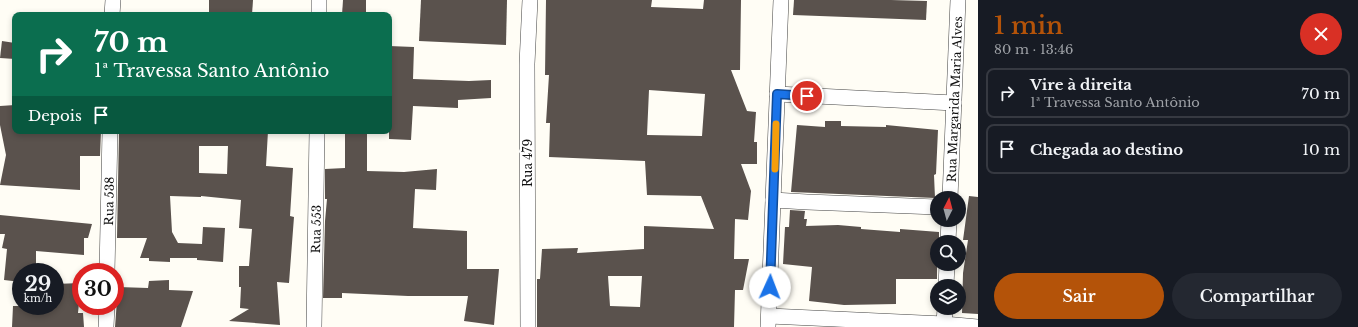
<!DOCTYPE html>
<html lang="pt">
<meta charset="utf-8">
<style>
body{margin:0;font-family:"Libre Baskerville",serif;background:#242831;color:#f1f3f6;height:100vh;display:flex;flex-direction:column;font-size:15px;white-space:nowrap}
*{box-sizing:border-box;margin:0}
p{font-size:13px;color:#9ea1a6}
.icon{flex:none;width:22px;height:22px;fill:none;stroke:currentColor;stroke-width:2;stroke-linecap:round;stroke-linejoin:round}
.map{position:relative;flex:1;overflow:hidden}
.panel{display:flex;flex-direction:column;background:#171b24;width:380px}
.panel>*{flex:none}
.hud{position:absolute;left:12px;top:12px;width:380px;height:122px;border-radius:8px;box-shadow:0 2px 6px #0003;background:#0b6e4f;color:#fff;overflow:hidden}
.needle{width:26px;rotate:6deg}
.fabs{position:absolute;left:930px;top:191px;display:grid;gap:8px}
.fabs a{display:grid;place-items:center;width:36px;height:36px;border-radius:50%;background:#171b24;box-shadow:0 2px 6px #0003;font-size:20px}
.speed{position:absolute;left:12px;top:263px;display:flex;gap:8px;font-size:20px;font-weight:700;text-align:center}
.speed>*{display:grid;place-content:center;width:52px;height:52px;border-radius:50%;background:#171b24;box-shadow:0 2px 6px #0003;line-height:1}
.speed small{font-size:10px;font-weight:400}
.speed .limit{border:6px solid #d22;background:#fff;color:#111}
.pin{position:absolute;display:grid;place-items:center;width:34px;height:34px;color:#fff;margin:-17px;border:2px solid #fff;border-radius:50%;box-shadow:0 1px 4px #0007}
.me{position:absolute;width:44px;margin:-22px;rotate:2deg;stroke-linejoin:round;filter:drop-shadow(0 0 3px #0008)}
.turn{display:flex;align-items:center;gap:14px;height:84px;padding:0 16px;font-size:18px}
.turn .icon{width:52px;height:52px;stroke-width:2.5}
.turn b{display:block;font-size:28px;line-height:34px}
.then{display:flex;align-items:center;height:38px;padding:0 16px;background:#0003;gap:8px;font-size:15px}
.round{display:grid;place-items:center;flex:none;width:42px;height:42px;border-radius:21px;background:#242831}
.head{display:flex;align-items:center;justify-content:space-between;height:68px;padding:0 16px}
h1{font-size:24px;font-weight:600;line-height:30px;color:#b45309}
.primary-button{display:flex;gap:8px;margin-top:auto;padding:8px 16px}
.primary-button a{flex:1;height:46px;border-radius:24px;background:#b45309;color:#fff;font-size:16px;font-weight:600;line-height:46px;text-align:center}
.primary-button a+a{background:#242831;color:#f1f3f6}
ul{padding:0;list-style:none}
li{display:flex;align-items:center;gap:12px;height:50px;margin:0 8px 6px;padding:0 8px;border:2px solid #363941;border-radius:8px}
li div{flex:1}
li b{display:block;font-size:15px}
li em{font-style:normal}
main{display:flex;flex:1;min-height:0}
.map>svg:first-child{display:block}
.building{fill:#5a524d;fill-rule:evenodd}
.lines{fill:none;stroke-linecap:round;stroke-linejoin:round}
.street-casing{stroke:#444;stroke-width:16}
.street{stroke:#fff;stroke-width:15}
.route-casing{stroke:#114b97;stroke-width:10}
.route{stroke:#1a73e8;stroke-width:7}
.slow{stroke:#f59e0b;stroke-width:7}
.labels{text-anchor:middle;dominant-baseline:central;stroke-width:4;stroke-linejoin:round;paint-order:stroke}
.street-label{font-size:12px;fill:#111;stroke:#fff}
</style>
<main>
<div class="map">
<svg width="978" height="327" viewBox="0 0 978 327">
<rect width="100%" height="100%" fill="#fffdf5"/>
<g class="building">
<path d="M209,0h44l-1,15h-43z"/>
<path d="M343,0h23v15h-24z"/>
<path d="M421,0h86l-1,45 -87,-4z"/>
<path d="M546,0h106l-1,7 52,2 1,-9h37l-1,70h-9l16,41 9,1 -2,30h3v22h-16l10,27 -3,29 -13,-1 -1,40h15l-6,31h-8l-1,37h-197v-48h3l2,-30 36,-1 -1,5 67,-4v-23l70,3 -13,-33 -54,-1 -2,-34 -96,-4 1,-34h-4l3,-48h-4zM649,90l56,4 -3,42 -55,-1zM608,276h34l-2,31 -30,-1z"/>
<path d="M794,0h97l36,1 -1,19 -133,-5z"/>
<path d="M2,41l13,2v16l-15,-1z"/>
<path d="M389,46l25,1 -1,32 56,2 22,-1v18l-33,2v8l-45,-2 -2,34 -22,-1z"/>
<path d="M15,105v26h86l-1,25h-20v34l-80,-5 6,-30 -6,-30v-19z"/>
<path d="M825,121h16v5l45,1v-2l52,5 -2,44 -2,1 1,23 -144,-6 6,-67 28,2z"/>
<path d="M119,131h149l-2,35 27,2 -3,48 4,1 -5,66 -12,-1 3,43 -51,-4 20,-12 -9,-1 1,-21h-2v-21h10l3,-37 -13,-1 2,-28 -40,-4v1l-31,-1 2,36 6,11 24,1 1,-17 22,1 -2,34 -26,-2v-2h-27v4l-21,-1v-3h-9l7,-20h-30zM199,146h29l-1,28 -28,-1z"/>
<path d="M345,131h22v40l37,1 33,-3 -1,21 -21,-1 -2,39 54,3v38h32l-5,56 -30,-4 4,-25h-60l-66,-3v5h-19l2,-77 2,-22h-2v-30l20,-1z"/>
<path d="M969,196l9,1v117l-16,-1 1,-40 5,-33h-5z"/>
<path d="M790,210l15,1 -1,8h3l-1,7 32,-1 23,2v2l39,3v-3l39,3v10h-2v37h-41v25l-52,1 -35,-4 3,-34 -29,-3 2,-37h4z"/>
<path d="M0,215l92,9 -4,14h-4v17l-48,-4v21h-15v10l-17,-2 3,-31 -5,-1 3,-14h-5z"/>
<path d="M169,280v10l24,1 -12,36h-66l3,-40 30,1 1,-7z"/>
<path d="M81,283l-3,30h5l1,14h-72l1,-21h42v-22z"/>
</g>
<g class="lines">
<g class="street-casing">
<g id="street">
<path d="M112,15l1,-15"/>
<path d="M319,15v-15"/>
<path d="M777,94l177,9"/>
<path id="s1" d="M950,198l8,-198"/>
<path d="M773,200l34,2 130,5"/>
<path d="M948,242l1,-22"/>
<path id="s2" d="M107,272l3,-141"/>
<path d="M946,286l1,-22"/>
<path d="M769,316l175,8 34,3"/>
<path d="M944,324l1,-16"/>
<path d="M106,327l1,-21"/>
<path id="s3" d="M314,327l3,-196"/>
<path d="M528,327l-1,-263 3,-64"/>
<path d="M768,327l13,-327"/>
</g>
</g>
<use href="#street" class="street"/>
</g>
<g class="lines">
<g class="route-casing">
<path id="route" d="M770,287l7,-193 30,2"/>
</g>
<use href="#route" class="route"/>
<path class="slow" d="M775,169l1,-45"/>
</g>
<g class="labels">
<g class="street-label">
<text stroke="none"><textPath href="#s1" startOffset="99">Rua Margarida Maria Alves</textPath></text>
<text transform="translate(527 163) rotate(-90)">Rua 479</text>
<text stroke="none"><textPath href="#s2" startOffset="71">Rua 538</textPath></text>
<text stroke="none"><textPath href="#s3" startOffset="98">Rua 553</textPath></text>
</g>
</g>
</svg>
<div class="fabs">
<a><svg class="needle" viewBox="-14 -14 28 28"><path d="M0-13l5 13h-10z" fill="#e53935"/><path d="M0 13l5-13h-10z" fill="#9ea1a6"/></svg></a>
<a><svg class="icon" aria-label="search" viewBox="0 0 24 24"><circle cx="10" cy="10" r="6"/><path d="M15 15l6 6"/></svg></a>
<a><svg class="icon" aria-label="layers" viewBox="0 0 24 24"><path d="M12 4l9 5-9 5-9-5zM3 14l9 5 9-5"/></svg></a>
</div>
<div class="speed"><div>29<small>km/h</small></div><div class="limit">30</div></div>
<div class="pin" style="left:807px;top:96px;background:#d93025"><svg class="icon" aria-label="arrive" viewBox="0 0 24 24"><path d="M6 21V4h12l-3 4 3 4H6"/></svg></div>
<svg class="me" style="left:770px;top:287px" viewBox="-20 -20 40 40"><circle r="19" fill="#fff"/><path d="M0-13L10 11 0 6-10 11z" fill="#1a73e8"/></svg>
<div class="hud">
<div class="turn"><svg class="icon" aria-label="right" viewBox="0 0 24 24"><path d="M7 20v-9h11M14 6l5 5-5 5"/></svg><div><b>70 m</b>1ª Travessa Santo Antônio</div></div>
<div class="then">Depois<svg class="icon" aria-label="arrive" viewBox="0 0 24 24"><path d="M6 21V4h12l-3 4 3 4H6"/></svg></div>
</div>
</div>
<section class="panel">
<div class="head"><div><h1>1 min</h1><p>80 m · 13:46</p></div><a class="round" style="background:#d93025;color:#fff"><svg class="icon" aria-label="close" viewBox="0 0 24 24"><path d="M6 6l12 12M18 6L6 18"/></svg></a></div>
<ul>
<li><svg class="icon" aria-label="right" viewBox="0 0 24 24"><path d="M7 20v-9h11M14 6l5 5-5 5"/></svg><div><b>Vire à direita</b><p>1ª Travessa Santo Antônio</p></div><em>70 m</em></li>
<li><svg class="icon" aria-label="arrive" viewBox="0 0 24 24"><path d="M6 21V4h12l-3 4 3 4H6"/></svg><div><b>Chegada ao destino</b></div><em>10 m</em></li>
</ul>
<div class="primary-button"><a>Sair</a><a>Compartilhar</a></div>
</section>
</main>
